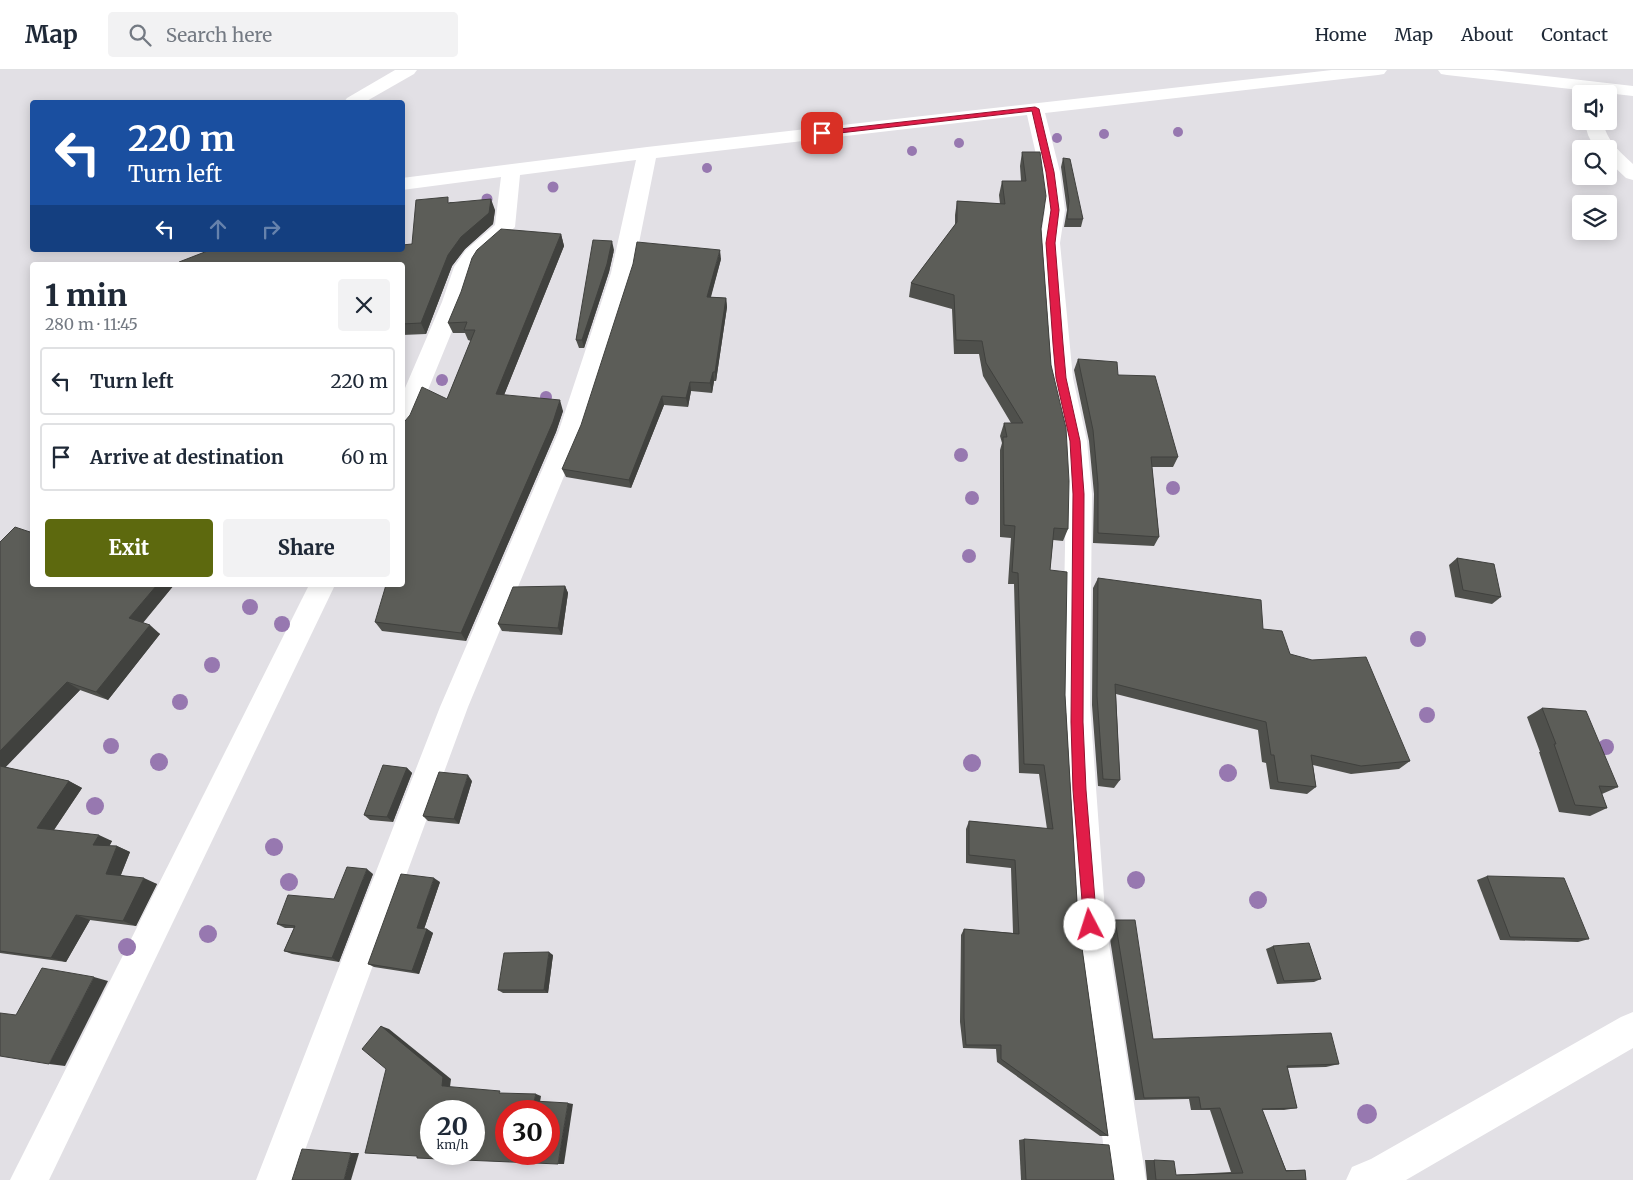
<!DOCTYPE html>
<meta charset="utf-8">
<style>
body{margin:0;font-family:Merriweather,serif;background:#f2f2f3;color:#1f2937;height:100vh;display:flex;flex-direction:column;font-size:19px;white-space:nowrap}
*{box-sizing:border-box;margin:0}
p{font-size:16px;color:#747a83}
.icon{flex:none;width:28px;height:28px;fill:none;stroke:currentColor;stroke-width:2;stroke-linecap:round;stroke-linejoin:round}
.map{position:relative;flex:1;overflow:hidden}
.panel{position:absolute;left:30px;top:192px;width:375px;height:325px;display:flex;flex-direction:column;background:#fff;border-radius:5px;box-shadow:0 2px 12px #0003}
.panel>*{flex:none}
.top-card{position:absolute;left:30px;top:30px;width:375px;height:152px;border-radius:5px;box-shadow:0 2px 12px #0003;background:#1a4fa0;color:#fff;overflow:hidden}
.buttons{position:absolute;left:1572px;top:15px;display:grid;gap:10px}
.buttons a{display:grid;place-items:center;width:45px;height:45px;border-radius:5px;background:#fff;box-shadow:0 2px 12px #0003;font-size:25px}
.speed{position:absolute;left:420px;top:1030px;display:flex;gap:10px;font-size:25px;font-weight:700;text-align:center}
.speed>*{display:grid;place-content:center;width:65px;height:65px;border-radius:50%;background:#fff;box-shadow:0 2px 12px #0003;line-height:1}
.speed small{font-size:12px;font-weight:400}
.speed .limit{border:8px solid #d22;background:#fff;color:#111}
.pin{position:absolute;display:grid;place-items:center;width:42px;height:42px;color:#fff;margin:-21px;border-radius:10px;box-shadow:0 2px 8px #0006}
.me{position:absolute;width:55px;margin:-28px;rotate:355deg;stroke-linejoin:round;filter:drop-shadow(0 0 4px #0008)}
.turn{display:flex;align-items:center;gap:18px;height:105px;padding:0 15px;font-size:22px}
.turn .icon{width:65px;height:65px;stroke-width:2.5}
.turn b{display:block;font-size:35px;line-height:42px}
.lanes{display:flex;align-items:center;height:48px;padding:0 15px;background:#0003;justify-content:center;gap:25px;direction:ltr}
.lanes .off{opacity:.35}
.round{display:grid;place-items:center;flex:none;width:52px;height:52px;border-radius:5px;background:#f2f2f3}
.overview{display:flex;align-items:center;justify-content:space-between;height:85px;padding:0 15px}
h1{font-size:30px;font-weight:800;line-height:38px}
.primary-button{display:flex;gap:10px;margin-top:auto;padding:10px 15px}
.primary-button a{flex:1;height:58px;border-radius:5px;background:#5d690e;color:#fff;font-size:20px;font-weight:800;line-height:58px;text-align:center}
.primary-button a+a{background:#f2f2f3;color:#1f2937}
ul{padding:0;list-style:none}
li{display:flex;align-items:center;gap:15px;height:68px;margin:0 10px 8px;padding:0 5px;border:2px solid #e0e1e3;border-radius:5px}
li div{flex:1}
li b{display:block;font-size:19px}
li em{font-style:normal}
header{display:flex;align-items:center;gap:30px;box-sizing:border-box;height:70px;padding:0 25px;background:#fff;border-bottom:1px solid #e0e1e3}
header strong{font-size:24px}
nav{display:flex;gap:28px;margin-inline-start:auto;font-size:18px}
.search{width:350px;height:45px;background:#f2f2f3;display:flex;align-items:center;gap:12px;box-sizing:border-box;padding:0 18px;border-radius:5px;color:#747a83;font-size:19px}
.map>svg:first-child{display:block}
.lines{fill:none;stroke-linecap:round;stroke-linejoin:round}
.street{fill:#fff;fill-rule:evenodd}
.tree{fill:#9778b0}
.wall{fill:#4f504c}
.shaded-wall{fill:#40413e}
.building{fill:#5c5d58;stroke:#40413e;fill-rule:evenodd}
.route{fill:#e11d48;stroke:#92132f}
</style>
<header>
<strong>Map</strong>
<div class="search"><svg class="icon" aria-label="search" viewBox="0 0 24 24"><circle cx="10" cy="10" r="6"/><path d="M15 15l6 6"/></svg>Search here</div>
<nav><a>Home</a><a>Map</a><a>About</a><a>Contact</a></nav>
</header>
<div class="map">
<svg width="1633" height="1110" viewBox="0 0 1633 1110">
<rect width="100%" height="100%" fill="#e2e0e5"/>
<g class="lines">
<g class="street">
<path d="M395,0h22l-3,4 -49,28h-21l3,-4z"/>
<path d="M1332,0h55l-3,4 -6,1 -333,38 15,59 5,38 -5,33 13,135 14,63 5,53 -2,211 16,220 40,255h-38l-34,-255 -12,-220 4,-211 -3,-53 -14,-63 -9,-135 5,-33 -5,-38 -13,-57 -371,43 -23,115 -51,160 -114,274 -174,473h-38l184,-473 118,-274 53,-160 25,-113 -116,15 -5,52 -35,33 -6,8 -10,34 -50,122 -4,6 -8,3v-38l40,-93 12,-35 12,-17 29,-25 6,-48 -99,13v-12l245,-31z"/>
<path d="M1438,0h55l140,16v10l-186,-21 -6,-1z"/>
<path d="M1584,51h18c7,22 15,28 31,43v16l-7,-2 -17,-16v-13h-14l-7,-14z"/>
<path d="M309,515h26l-286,595h-39z"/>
<path d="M1633,942v36l-227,132h-60l6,-13 19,-8 250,-142z"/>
</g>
</g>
<g class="tree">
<circle cx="1178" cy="62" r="5"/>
<circle cx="1104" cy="64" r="5"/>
<circle cx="1057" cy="68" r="5"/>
<circle cx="959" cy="73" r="5"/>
<circle cx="912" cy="81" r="5"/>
<circle cx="707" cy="98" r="5"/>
<circle cx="553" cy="117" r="5.5"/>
<circle cx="487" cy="129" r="5.5"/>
<circle cx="442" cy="310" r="6"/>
<circle cx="546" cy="327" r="6"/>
<circle cx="961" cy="385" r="7"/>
<circle cx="1173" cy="418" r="7"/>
<circle cx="972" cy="428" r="7"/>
<circle cx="969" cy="486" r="7"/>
<circle cx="250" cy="537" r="8"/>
<circle cx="282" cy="554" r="8"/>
<circle cx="1418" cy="569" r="8"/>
<circle cx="212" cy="595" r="8"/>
<circle cx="180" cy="632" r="8"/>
<circle cx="1427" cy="645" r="8"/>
<circle cx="111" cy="676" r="8"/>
<circle cx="1606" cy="677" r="8"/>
<circle cx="159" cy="692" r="9"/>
<circle cx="972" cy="693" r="9"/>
<circle cx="1228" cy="703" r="9"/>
<circle cx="95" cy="736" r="9"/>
<circle cx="274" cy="777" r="9"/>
<circle cx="1136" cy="810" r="9"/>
<circle cx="289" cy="812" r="9"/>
<circle cx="1258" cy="830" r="9"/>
<circle cx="208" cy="864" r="9"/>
<circle cx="127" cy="877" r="9"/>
<circle cx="1367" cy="1044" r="10"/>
</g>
<g class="wall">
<path d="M1022,82l19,77 10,136 17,164 -5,12 -10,-1 -3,30 15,125 13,224 30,217h-8l-103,-74 -1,-13 -33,-1 -3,-26 1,-87 3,-6 49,4 -2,-65 -45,-5v-34l3,-8 78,8 -8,-55 -20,-1 -5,-189h-6l3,-46 -11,-1v-87l2,-7 -2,-7 4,-13h7l-28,-47 -4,-22h-25l-2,-45 -43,-12 2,-14 44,-58v-10l2,-14 43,3 -1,-9 3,-14h19l-1,-15z"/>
<path d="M1063,88l20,61 -2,8h-17l3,-17 -6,-43z"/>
<path d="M450,132l45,8 -2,14 -28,25 -13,17 -26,68 -24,1v-85l10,-6z"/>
<path d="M561,164l3,12 -60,149 59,16 -7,21 -90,209 -84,-10 -7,-9 27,-37v-163l45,-23 24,-58 -3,-1 -3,-7h-12l-5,-10z"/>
<path d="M614,180l-5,22 -25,76h-5l-3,-8z"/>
<path d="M721,189l-10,38 15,1 1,9 -11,74h-2l-2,12 -21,-2 -3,16 -24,-2 -33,83 -65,-11 -4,-8z"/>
<path d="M1078,289l40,16 60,82 -5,10h-21l7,70 -5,9 -61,-3 1,-49 -5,-53 -15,-71z"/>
<path d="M30,462l2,53h142l-31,38 17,11 -52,66 -28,-10 -75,77 64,14 13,7 -28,42 58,11 -3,5h8l13,6 -9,23 36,9 -21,42 -46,-6 -24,42 -66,-9v-411z"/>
<path d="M1457,488l44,39 -9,7 -37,-7 -6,-32z"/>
<path d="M1098,508l165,51 27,25 120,107 -11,8 -48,5 -38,-9 3,22 -9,7 -37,-5 -4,-26 -4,-1 -4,-32 -142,-36 4,86 -6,8 -16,-2 -6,-81 1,-117z"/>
<path d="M565,516l3,7 -6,42 -60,-4 -4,-7z"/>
<path d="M1542,638l76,79 -16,7 5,14 -17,8 -31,-4 -20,-60h1l-13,-35z"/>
<path d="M407,698l5,5 -19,49 -23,-2 -6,-5z"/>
<path d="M472,711l-13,43 -31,-3 -5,-5z"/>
<path d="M373,804l-34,88 -47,-8 -8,-3 10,-23h-9l-8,-4 57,-25z"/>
<path d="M1487,806l102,63 -11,3 -78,-2 -23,-60z"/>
<path d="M440,812l-16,47h3l6,4 -14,41 -45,-7 -6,-3z"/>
<path d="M1115,850l38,119 186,25 -13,3 -39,1 10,40 -13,2h-22l24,60h19l1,10h-159l-2,-20h9l22,15 55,-3 -21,-62h-19l-2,-11 -54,1 -27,-174z"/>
<path d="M1273,876l48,33 -7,3 -37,2 -11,-35z"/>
<path d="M553,885l-5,38h-45l-5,-3z"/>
<path d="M1024,1069l90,41h-93l-2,-40z"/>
</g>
<g class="shaded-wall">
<path d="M491,129l4,11 -2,14 -28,25 -13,17 -26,68 -5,-11 27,-68 13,-18z"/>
<path d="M561,164l3,12 -64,159 -4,-11z"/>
<path d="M612,171l2,9 -5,22 -25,76 -2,-8z"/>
<path d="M720,180l1,9 -13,47 -1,-9z"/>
<path d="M726,228l1,9 -11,74 -1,-9z"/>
<path d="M713,302l1,9 -2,12 -2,-10z"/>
<path d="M690,312l1,9 -3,16 -2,-9z"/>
<path d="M662,326l2,9 -33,83 -2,-8z"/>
<path d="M560,330l3,11 -7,21 -90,209 -5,-8z"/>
<path d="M157,515h17l-35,42 -10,-9z"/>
<path d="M565,516l3,7 -6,42 -4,-7z"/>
<path d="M150,555l10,9 -52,66 -12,-8z"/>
<path d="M67,612l13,8 -78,81 -2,-1v-19z"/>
<path d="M407,698l5,5 -19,49 -6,-5z"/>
<path d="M468,705l4,6 -13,43 -5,-5z"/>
<path d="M69,711l13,7 -31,46 -14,-6z"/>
<path d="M99,765l13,6 -5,10 -14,-6z"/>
<path d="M117,776l13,6 -11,27 -13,-5z"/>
<path d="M367,799l6,5 -34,88 -7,-4z"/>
<path d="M144,808l13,6 -21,42 -13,-5z"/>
<path d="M434,808l6,4 -17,50 -6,-4z"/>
<path d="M76,845l14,5 -24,42 -15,-4z"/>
<path d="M427,859l6,4 -14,41 -7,-3z"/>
<path d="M549,882l4,3 -5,38 -4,-3z"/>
<path d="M94,907l14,4 -43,85 -16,-2z"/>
<path d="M381,956l8,3 62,50 -1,8 -8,-1z"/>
<path d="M536,1024l5,2 -1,6 -6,-1z"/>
<path d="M568,1033l5,1 -9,60h-6z"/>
<path d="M351,1083h8l-8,27h-7z"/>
</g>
<g class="building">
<path d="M1022,82h18l6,44 -5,33 10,136 15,63 3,53 -1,48 -14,-1 -4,42 17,2 -2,123 13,224 30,217 -107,-77v-14h-35l-2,-27v-89l55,5 -4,-74 -46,-5v-34l84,8 -9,-64 -20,-1 -6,-191 -6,-1 3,-46 -11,-1 -1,-88h4l-3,-14h19l-37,-60 -4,-22 -26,-1 -2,-45 -43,-12 46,-61v-21l48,3 -3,-23h24z"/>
<path d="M1063,88l7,1 13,60h-16l2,-18z"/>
<path d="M448,127v6l43,-4 -2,14 -28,24 -13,18 -27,68 -19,1v-59h-225l2,-3 31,-12h192v-5l10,-1 4,-44z"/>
<path d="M501,159l60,5 -65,160 64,6 -7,22 -92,211 -86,-11 11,-37h16v-57l2,-5h-2v-101l3,-1 5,-6 12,-28 25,12 28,-69h-11l3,-8 -19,1 13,-31 11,-34 5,-8z"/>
<path d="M593,170l19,1 -5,23 -25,76h-6z"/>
<path d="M637,172l83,8 -13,47 19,1 -11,74h-2l-3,11 -20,-1 -4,16 -24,-2 -33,84 -67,-11 19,-44 52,-161z"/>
<path d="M1078,289l39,3 1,13 37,1 23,81h-27l8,80 -61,-4v-49l-5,-54z"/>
<path d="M15,457l15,5 2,-4v57h125l-28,33 21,7 -54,67 -29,-10 -67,69v-209z"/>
<path d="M1457,488l37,6 7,33 -38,-7z"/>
<path d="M1098,508l163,22 2,29 19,2 8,23 22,6 54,-3 44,104 -49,5 -50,-11 5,32 -38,-5 -4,-27h-3l-5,-33 -151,-38 5,96 -17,-1 -6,-83z"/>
<path d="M565,516l-7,42 -60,-4 15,-37z"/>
<path d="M1542,638l44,3 32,76 -19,-1 8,22 -32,-3 -21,-61h2z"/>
<path d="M383,695l24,3 -20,49 -23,-2z"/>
<path d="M0,696l69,15 -32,47 62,7 -6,10 24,1 -11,28 38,4 -21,43 -47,-6 -25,43 -51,-7z"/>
<path d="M439,702l29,3 -14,44 -31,-3z"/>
<path d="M347,797l20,2 -35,89 -48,-7 11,-25 -18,-2 11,-29 46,4z"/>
<path d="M401,804l33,4 -17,50 10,1 -15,42 -44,-7z"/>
<path d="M1487,806l77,2 25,61 -79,-2z"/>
<path d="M1115,850h20l18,119 178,-6 8,31 -52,2 10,42 -35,1 24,62 19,-1 1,10h-150l-2,-20 20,1 2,14 67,-2 -23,-65 -19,1 -2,-12 -55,1z"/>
<path d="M1309,873l12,36 -37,2 -11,-35z"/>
<path d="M549,882l-5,38h-46l6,-37z"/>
<path d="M42,898l52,9 -45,87 -49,-8v-43l16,2z"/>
<path d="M381,956l62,51 -1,9 58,5 -1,2 37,1 -2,7 34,2 -10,61 -141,-6v-2l-52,-3 21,-84 -24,-20zM431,1041h43v43h-43zM506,1041h43v43h-43z"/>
<path d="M1024,1069l85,6 5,35h-88z"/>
<path d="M302,1079l49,4 -7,27h-52z"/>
</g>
<path class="route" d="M1035,37l4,2 15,63 5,38 -4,33 8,101 3,34 14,63 4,53 -1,228 3,68 11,135 -2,4 -5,2 -4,-2 -2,-4 -11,-135 -2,-68 2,-228 -2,-35 -1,-18 -14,-63 -3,-34 -7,-101 5,-33 -5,-38 -14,-61 -210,24 -4,-2 4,-2z"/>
</svg>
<div class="buttons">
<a><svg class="icon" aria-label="sound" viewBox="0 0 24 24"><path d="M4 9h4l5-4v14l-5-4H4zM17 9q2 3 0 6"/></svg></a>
<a><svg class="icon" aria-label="search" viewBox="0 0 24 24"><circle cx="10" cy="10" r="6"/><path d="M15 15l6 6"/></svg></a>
<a><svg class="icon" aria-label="layers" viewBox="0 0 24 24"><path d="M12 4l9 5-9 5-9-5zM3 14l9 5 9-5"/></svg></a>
</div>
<div class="speed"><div>20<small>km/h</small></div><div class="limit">30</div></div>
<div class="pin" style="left:822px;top:63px;background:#d93025"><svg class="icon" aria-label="arrive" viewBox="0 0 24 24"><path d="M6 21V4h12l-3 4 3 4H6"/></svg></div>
<svg class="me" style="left:1090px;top:855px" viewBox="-20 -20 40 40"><circle r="19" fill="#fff"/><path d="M0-13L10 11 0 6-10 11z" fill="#e11d48"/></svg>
<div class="top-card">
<div class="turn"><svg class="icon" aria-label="left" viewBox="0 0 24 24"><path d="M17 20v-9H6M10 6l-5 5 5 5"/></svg><div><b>220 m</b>Turn left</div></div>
<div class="lanes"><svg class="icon" aria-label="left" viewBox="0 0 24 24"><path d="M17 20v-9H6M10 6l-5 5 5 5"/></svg><svg class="icon off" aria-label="ahead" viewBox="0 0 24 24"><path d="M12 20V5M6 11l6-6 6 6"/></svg><svg class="icon off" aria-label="right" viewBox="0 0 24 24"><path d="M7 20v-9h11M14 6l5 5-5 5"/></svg></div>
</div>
<section class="panel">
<div class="overview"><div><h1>1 min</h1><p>280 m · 11:45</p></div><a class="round"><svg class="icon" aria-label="close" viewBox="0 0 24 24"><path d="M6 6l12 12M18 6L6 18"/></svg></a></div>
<ul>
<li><svg class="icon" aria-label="left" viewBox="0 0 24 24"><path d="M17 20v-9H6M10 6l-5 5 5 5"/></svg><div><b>Turn left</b></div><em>220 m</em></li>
<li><svg class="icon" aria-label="arrive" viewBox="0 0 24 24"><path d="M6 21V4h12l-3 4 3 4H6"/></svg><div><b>Arrive at destination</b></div><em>60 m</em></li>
</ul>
<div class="primary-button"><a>Exit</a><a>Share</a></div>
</section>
</div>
